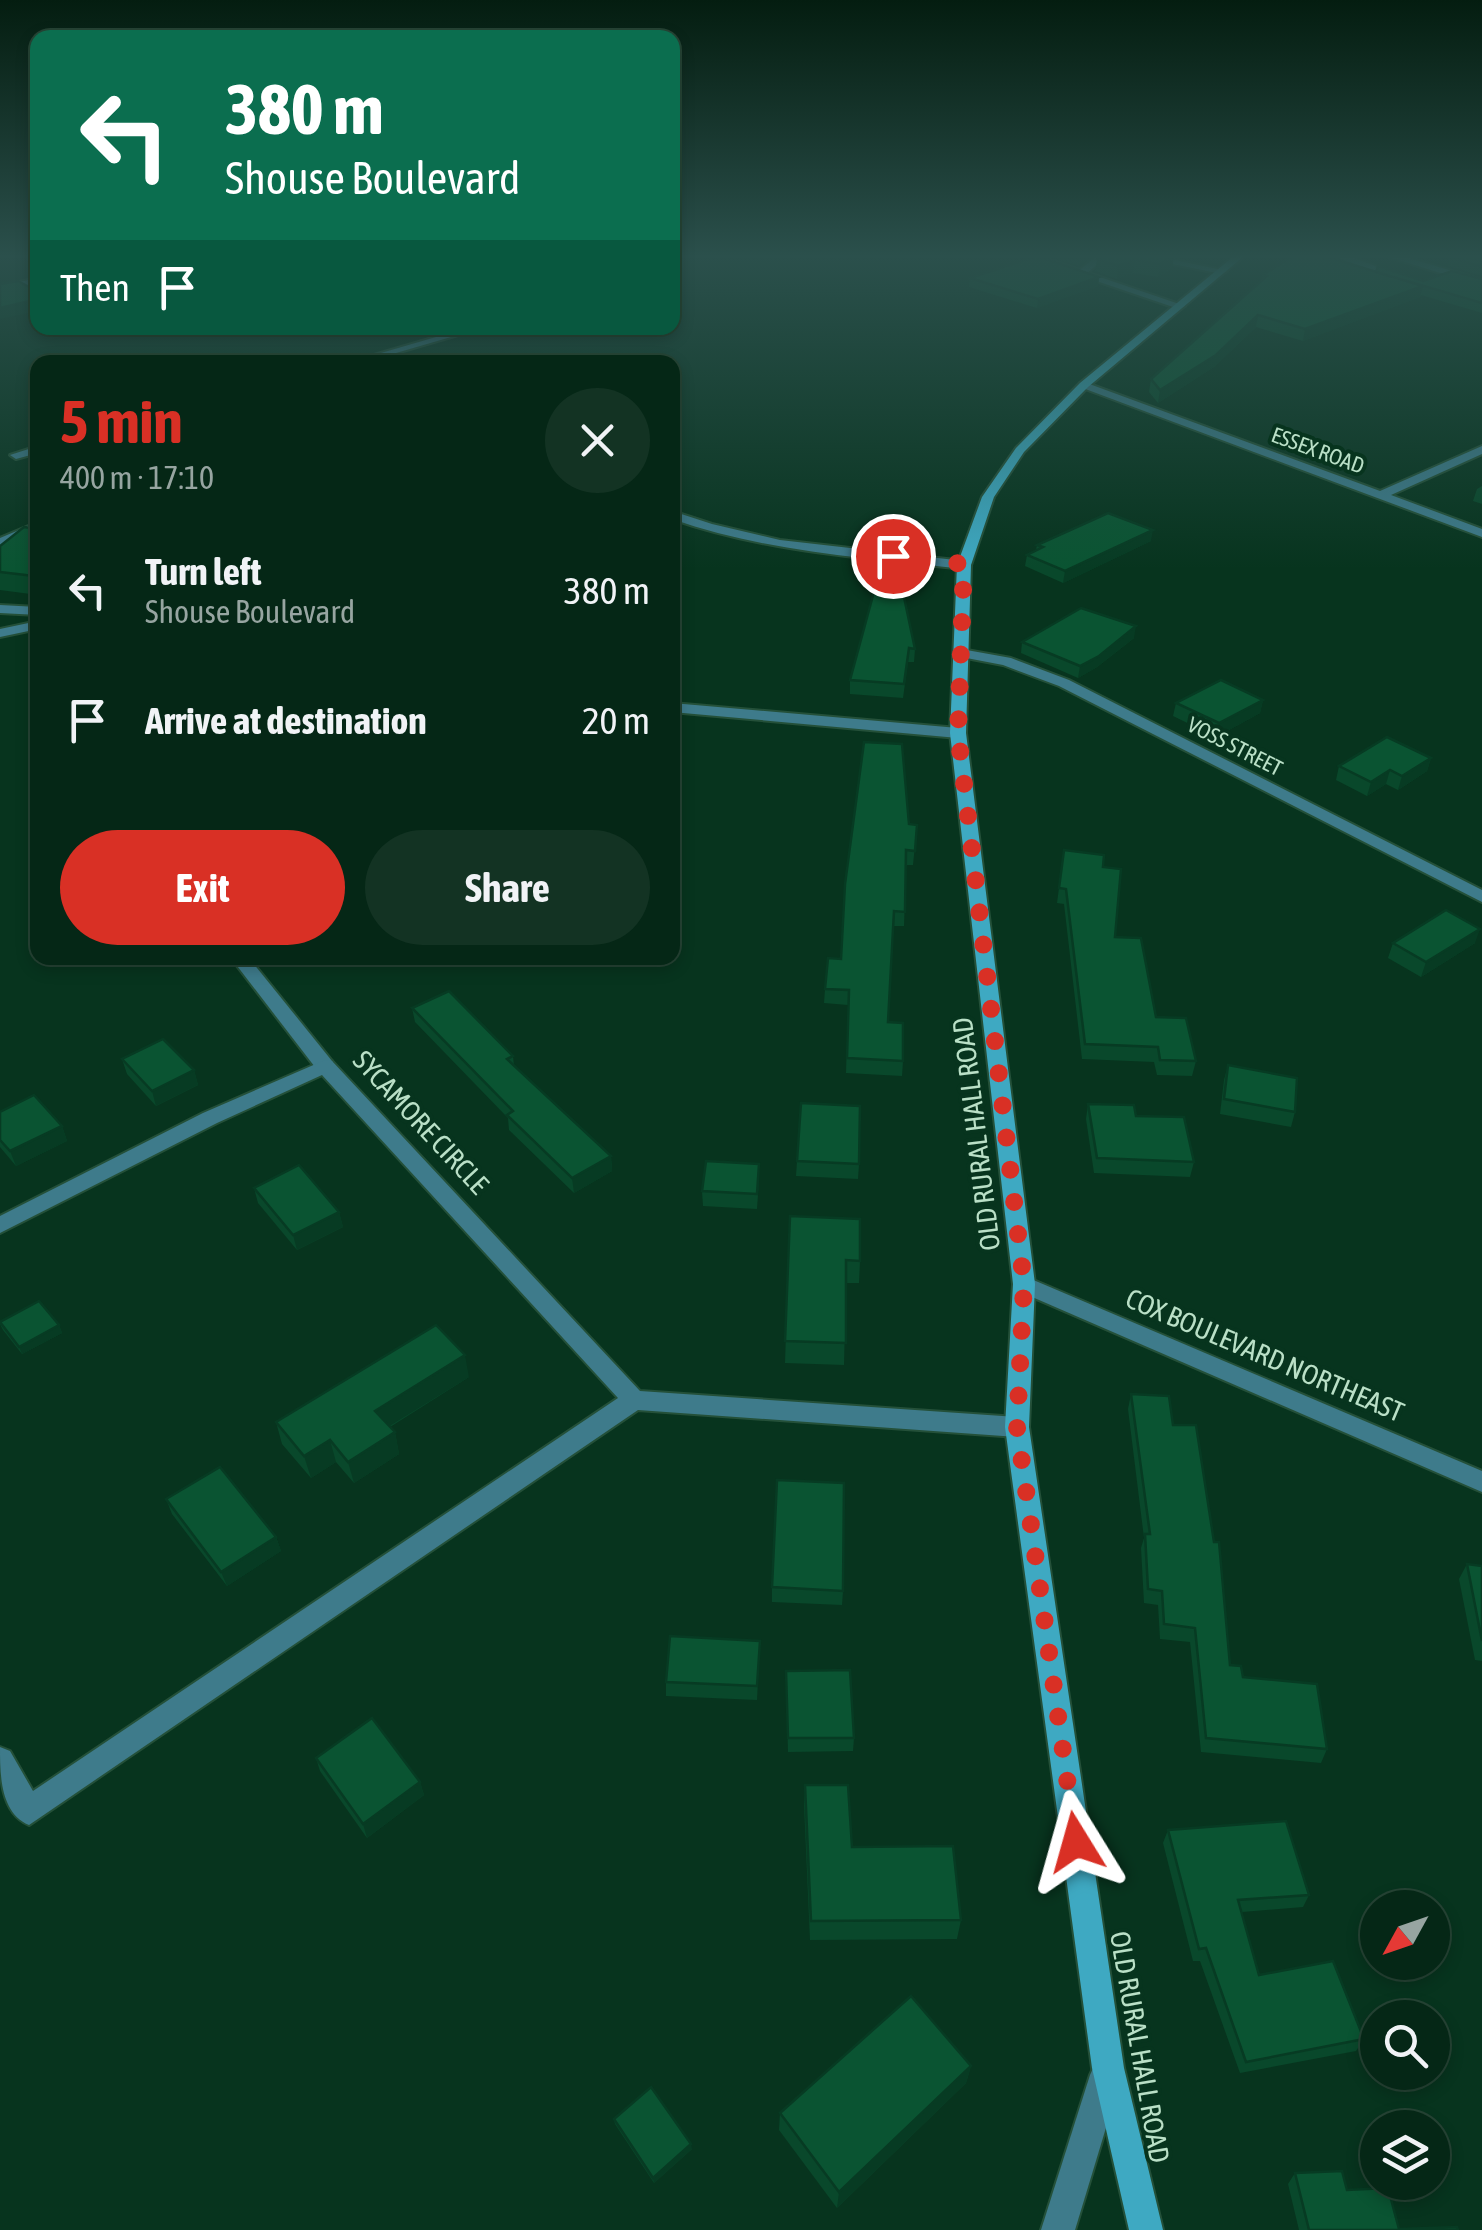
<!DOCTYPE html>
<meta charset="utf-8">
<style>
body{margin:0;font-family:"Asap Condensed",sans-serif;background:#133323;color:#f1f3f6;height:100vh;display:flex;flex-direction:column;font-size:38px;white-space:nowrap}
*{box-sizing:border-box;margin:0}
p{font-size:32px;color:#97a5a1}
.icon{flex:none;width:55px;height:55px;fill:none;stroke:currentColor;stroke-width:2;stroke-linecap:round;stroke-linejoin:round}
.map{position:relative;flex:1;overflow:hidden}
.details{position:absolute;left:30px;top:355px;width:650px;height:610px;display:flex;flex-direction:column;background:#052716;border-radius:20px;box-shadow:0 5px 15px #0003,0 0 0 2px #264435}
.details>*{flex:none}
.banner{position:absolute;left:30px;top:30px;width:650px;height:305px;border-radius:20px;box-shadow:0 5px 15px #0003,0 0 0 2px #264435;background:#0b6e4f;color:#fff;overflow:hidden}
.needle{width:65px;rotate:230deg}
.tools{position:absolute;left:1360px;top:1890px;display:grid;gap:20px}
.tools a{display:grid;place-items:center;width:90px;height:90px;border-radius:50%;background:#052716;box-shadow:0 5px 15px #0003,0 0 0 2px #264435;font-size:50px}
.pin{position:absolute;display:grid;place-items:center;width:85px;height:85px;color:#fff;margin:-42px;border:5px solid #fff;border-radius:50%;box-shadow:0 2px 10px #0007}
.me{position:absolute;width:110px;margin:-55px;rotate:352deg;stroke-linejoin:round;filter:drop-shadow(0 0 8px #0008)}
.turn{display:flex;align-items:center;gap:35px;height:210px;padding:0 30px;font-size:45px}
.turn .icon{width:130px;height:130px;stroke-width:2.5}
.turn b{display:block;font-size:70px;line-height:85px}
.then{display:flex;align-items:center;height:95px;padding:0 30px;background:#0003;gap:20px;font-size:38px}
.round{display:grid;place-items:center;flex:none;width:105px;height:105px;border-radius:52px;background:#133323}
.summary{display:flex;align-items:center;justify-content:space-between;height:170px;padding:0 30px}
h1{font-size:60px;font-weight:700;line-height:75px;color:#d93025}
.action{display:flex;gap:20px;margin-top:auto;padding:20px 30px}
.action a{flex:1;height:115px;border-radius:60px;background:#d93025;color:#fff;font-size:40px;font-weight:700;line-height:115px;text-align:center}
.action a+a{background:#133323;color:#f1f3f6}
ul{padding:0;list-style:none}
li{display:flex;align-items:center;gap:30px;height:130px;padding:0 30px}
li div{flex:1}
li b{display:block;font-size:38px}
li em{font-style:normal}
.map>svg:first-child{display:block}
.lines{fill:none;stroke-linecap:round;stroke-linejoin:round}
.service-casing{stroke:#245039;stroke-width:4}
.minor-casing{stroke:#245039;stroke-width:4}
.tertiary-casing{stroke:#245039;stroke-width:4}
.secondary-casing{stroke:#245039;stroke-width:4}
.service{fill:#3e7b8b;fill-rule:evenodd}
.minor{fill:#3e7b8b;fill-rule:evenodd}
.tertiary{fill:#3e7b8b;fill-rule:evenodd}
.secondary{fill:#3ea9c2;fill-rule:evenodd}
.wall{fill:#09482b}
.shaded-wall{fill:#073b23}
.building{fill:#0a5432;stroke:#073b23;stroke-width:2.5}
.route{stroke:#d93025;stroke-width:18;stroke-dasharray:0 32.4}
.labels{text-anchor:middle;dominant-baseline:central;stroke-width:8;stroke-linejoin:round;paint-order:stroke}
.far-street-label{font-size:22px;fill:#bae0c7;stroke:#07341e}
.street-label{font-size:28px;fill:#bae0c7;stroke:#07341e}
</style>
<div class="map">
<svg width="1482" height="2230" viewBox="0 0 1482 2230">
<rect width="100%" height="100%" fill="#07341e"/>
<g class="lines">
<g class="service-casing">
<g id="service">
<path d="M1097,256h11l-26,21h-6v-4z"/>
<path d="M1133,256h23l71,15 -5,3z"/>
<path d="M1333,256h15l57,21 -8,2z"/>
<path d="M38,522v9l-38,16v-9z"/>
<path d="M231,958h18l83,103 3,5 -3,5h-14z"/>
</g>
</g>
<g class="minor-casing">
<g id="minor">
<path d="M1023,256h15l147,50 -9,2z"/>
<path d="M38,278v6l-38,8v-6z"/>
<path d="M467,328h15l-117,34h-15z"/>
<path d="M1084,382l296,109 102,-45v8l-91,41 91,34v8l-402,-150v-4z"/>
<path d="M38,446v7l-22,6 -6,-4z"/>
<path d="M672,511l40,13 68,16 184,21 7,4 -7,4c-99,-11 -197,-17 -292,-50z"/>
<path d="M38,621v8l-38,8v-8z"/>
<path d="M961,649l50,9 58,22 413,210v12l-423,-216 -56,-21 -47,-9v-6z"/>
<path d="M325,1060l7,1 308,330 377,26 8,3 4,7 -4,7 -8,3 -379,-27 -609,415c-29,-12 -29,-51 -29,-78l10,4 23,40 585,-393 -296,-323 -105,48 -217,110v-17l203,-103z"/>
<path d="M1024,1276l458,195v21l-466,-202 -3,-6 3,-6z"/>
<path d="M1106,2059l11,5 5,11 -47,155h-34l49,-155 5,-11z"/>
</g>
</g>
<g class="tertiary-casing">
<g id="tertiary">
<path d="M1386,256h16l80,24v6z"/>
<path d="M0,605l38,2v8l-38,-2z"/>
<path d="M672,703l286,25 8,5 -8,5 -286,-26z"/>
</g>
</g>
<g class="secondary-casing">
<path id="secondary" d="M1234,256h10l-156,131 -64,65 -30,45 -23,68 -5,168 69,551 -6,143 95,641 39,162h-34l-37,-162 -87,-641 8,-143 -63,-551 7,-168 25,-68 34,-49 64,-65z"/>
</g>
<use href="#service" class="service"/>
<use href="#minor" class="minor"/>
<use href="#tertiary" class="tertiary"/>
<use href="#secondary" class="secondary"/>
</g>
<g class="wall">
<path d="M1057,256h33l-11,10 -23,-8z"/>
<path d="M1174,256l-2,12 -14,9 -25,-4 -16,6 -22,-8 2,-12z"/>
<path d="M1482,256v20l-34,-10 2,-9z"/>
<path d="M1376,272l47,9 59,-2v34l-61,-18 -1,2 -117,44 -47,-14 -42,40 -56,36 -9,-11 2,-13 111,-99 1,-5z"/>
<path d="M1099,277l-1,9 -61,22 -68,-21 1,-9z"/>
<path d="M1482,486v18l-9,-3 4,-12z"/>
<path d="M38,529v66l-38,-5v-44z"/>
<path d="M1151,541l-88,42 -38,-17 2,-11 9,-5 1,-5z"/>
<path d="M899,597l16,52 -1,13h-6l-5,36 -53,-4v-14z"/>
<path d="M1134,638l-37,29 -19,11 -57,-25 1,-11z"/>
<path d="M1263,700l-3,13 -44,24 -43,-21 3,-13z"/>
<path d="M1431,758l-4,13 -29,19 -12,-6 -19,12 -31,-16 3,-14z"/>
<path d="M909,824l8,1 -4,40h-7l-2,61h-11l-5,96 15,39 -1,15 -56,-3 2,-68 -24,-2 1,-14z"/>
<path d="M1064,850l39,17 12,70 41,80 40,44 -4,15 -35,-1 -3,-13 -72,-3 -18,-155 -7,-1z"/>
<path d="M1393,943h82l-54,34 -33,-19z"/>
<path d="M412,1008l101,48 1,10 97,90 1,15 -38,22 -65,-63 -1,-12 -93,-96z"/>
<path d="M122,1059l72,11 4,15 -42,21 -29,-32z"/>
<path d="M1228,1065l67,47 -4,15 -71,-13 4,-34z"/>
<path d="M801,1103l58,61 -1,15 -62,-3z"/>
<path d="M1088,1104l48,12 58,46 -4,15 -96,-4 -8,-54z"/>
<path d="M0,1112l62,14 5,15 -51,25 -16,-19z"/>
<path d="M759,1179l-2,30 -54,-3 -1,-15z"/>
<path d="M254,1188l85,24 4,15 -46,23 -39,-47z"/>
<path d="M790,1216l70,45 -1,22h-13l-2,82 -59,-2z"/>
<path d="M0,1324l59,1 3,8 -40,21 -19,-24z"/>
<path d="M469,1377l-79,50 5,5 4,22 -45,29 -18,-21 -25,16 -29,-34 -6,-22z"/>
<path d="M1131,1394l42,31 57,240 13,12 84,72 -6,14 -120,-11 -11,-110 -30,-3 -2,-34 -14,-2 -3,-55 3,-10 -16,-129z"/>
<path d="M166,1499l110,38 5,14 -54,35 -55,-72z"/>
<path d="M1467,1564l15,2v95l-7,-1 -16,-81z"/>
<path d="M772,1587l71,4 -1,14 -70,-3z"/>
<path d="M760,1641l-3,59 -91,-4v-14z"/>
<path d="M786,1671l68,67 -1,13 -65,1z"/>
<path d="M316,1758l104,24 4,13 -57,43 -47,-67z"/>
<path d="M805,1785l47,62 109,73 -4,19 -147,1 -6,-135z"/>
<path d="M1168,1830l141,65 -6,12 -61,5 17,63 105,64 -8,12 -116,22 -40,-112h-7l-30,-118z"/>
<path d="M971,2066l-5,17 -129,125 -58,-78 1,-17z"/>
<path d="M614,2119l78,30 -38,34 -39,-59z"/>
<path d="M1295,2173l52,17 52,39 59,1h-159l-11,-46z"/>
</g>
<g class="shaded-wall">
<path d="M1080,256h10l-11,10z"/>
<path d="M1172,256h2l-2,12 -14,9 2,-13z"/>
<path d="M1135,260l-2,13 -16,6 1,-13z"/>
<path d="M1099,277l-1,9 -61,22 1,-9z"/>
<path d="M1423,286l-3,11 -117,44 2,-12z"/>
<path d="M38,299v12l-38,8v-11z"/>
<path d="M1258,315l-2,12 -42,40 -56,36 2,-13z"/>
<path d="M1153,530l-2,11 -88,42 2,-12z"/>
<path d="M1136,626l-2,12 -37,29 -19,11 2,-12z"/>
<path d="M1263,700l-3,13 -44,24 3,-14z"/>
<path d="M1431,758l-4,13 -29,19 4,-14z"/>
<path d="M1390,770l-4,14 -19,12 4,-14z"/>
<path d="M1480,929l-5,14 -54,34 5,-15z"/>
<path d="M194,1070l4,15 -42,21 -4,-15z"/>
<path d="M62,1126l5,15 -51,25 -6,-15z"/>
<path d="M611,1156l1,15 -38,22 -2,-15z"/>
<path d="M339,1212l4,15 -46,23 -4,-15z"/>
<path d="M59,1325l3,8 -40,21 -3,-7z"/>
<path d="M465,1355l4,22 -89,55 -5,-21z"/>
<path d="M395,1432l4,22 -45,29 -6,-21z"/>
<path d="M330,1440l6,22 -25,16 -7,-22z"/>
<path d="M276,1537l5,14 -54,35 -6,-14z"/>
<path d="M420,1782l4,13 -57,43 -4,-14z"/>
<path d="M971,2066l-5,17 -129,125 2,-16z"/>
<path d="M691,2144l1,5 -38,34 -1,-5z"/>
</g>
<g class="building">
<path d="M1037,256l62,21 -61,22 -68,-21z"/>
<path d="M1099,256h73l-12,8 -25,-4 -17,6 -21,-7z"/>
<path d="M1293,256h31l99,30 -118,43 -47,-14 -42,40 -56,35 -9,-11 116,-103 -4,-1z"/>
<path d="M1452,256h30v11l-32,-10z"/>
<path d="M1378,266l45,15 29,-10 30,8v24l-106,-31z"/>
<path d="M18,281l20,11v7l-38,9v-24z"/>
<path d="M1108,513l45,17 -88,41 -38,-16 16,-8 -6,-2z"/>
<path d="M24,527l14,2v44l-4,3 -34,-4v-26z"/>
<path d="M875,588h23l1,9h5l11,52 -6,-1 -5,36 -54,-4z"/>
<path d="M1081,608l55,18 -37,30 -19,10 -58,-24z"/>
<path d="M1221,680l42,20 -44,23 -43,-20z"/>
<path d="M1387,737l44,21 -29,18 -12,-6 -19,12 -32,-16z"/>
<path d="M864,742l38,2 7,80 8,1 -2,26 -9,-1 -1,62 -11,-1 -6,111 15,1v38l-56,-3 2,-68 -24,-1 3,-31 13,1 4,-75z"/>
<path d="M1064,850l40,5 -1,12 18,2 -6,68 26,1 15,79 30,1 10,43 -36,-1 -2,-13 -73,-3 -19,-155 -7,-1z"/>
<path d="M1446,910l34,19 -54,33 -33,-19z"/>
<path d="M449,991l64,65 -6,3 104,97 -39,22 -65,-63 6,-4 -101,-103z"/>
<path d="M163,1039l31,31 -42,21 -30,-32z"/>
<path d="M1228,1065l69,13 -2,34 -71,-13z"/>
<path d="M34,1095l28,31 -52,25 -10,-11v-28z"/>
<path d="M801,1103l59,3 -1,58 -62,-3z"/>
<path d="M1088,1104l46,1 2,11 48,1 10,45 -97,-4z"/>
<path d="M706,1161l53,3 -2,30 -55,-3z"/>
<path d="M299,1165l40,47 -46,23 -39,-47z"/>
<path d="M790,1216l70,3v42l-14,-1v83l-61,-2z"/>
<path d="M39,1301l20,24 -40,22 -19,-25z"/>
<path d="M436,1325l29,30 -90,56 20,21 -47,30 -18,-22 -26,16 -28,-34z"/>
<path d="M1131,1394l38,2 4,29h23l18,117h5l11,123 11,1 2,11 74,7 10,65 -121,-11 -11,-110 -31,-4 -2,-33 -14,-2 -3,-55h5z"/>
<path d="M220,1467l56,70 -55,35 -55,-73z"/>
<path d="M777,1480l67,3 -1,108 -71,-4z"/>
<path d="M1467,1564l15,2v75z"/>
<path d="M670,1636l90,5 -3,45 -91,-4z"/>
<path d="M850,1670l4,68h-66l-2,-67z"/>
<path d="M372,1718l48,64 -57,42 -47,-66z"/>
<path d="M805,1785h43l4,62 101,-1 8,74 -150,1z"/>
<path d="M1286,1821l23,74 -71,5 21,75 74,-14 31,78 -118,23 -40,-114 -7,1 -31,-119z"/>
<path d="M911,1996l60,70 -132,126 -59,-79z"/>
<path d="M651,2087l40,57 -38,34 -39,-59z"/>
<path d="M1342,2171l5,19 41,-2 11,41 58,-2 1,3h-149l-14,-57z"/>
</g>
<linearGradient id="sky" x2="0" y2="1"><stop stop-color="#041d10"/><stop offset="0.45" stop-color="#2b504c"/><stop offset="1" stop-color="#2b504c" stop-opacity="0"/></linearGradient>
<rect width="1482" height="569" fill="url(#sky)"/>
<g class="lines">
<path class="route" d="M893,556l71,8 -6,169 66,551 -7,143 59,415"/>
</g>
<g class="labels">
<g class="far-street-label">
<text transform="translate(1318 450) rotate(20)">ESSEX ROAD</text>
<text transform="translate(1235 746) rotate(27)">VOSS STREET</text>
</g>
<g class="street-label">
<text transform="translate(421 1122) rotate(47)">SYCAMORE CIRCLE</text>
<text transform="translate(976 1134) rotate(-97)">OLD RURAL HALL ROAD</text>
<text transform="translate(1265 1355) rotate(23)">COX BOULEVARD NORTHEAST</text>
<text transform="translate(1140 2047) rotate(80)">OLD RURAL HALL ROAD</text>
</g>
</g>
</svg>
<div class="tools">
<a><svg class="needle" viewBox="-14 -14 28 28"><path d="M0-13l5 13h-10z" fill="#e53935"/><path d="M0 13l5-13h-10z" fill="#97a5a1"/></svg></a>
<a><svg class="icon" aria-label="search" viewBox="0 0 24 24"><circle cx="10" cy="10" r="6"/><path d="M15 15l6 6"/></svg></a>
<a><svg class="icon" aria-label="layers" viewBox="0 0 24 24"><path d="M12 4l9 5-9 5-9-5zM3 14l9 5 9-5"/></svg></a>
</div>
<div class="pin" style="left:893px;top:556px;background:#d93025"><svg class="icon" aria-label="arrive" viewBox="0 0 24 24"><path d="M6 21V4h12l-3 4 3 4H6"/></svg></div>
<svg class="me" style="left:1076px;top:1842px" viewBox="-20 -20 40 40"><path d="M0-17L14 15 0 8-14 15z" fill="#d93025" stroke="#fff" stroke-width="4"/></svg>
<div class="banner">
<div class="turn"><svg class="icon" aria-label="left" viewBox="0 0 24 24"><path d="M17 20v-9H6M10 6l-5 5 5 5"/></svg><div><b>380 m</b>Shouse Boulevard</div></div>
<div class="then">Then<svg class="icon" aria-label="arrive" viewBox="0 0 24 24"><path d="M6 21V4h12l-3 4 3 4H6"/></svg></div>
</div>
<section class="details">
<div class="summary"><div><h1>5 min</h1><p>400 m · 17:10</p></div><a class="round"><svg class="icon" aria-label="close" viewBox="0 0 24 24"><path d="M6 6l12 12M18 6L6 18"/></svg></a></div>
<ul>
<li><svg class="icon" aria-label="left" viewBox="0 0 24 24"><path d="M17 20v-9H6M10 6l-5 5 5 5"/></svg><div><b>Turn left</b><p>Shouse Boulevard</p></div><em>380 m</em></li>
<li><svg class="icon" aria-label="arrive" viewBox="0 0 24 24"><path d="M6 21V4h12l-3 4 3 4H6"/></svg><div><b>Arrive at destination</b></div><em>20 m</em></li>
</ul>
<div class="action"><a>Exit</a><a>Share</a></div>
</section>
</div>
